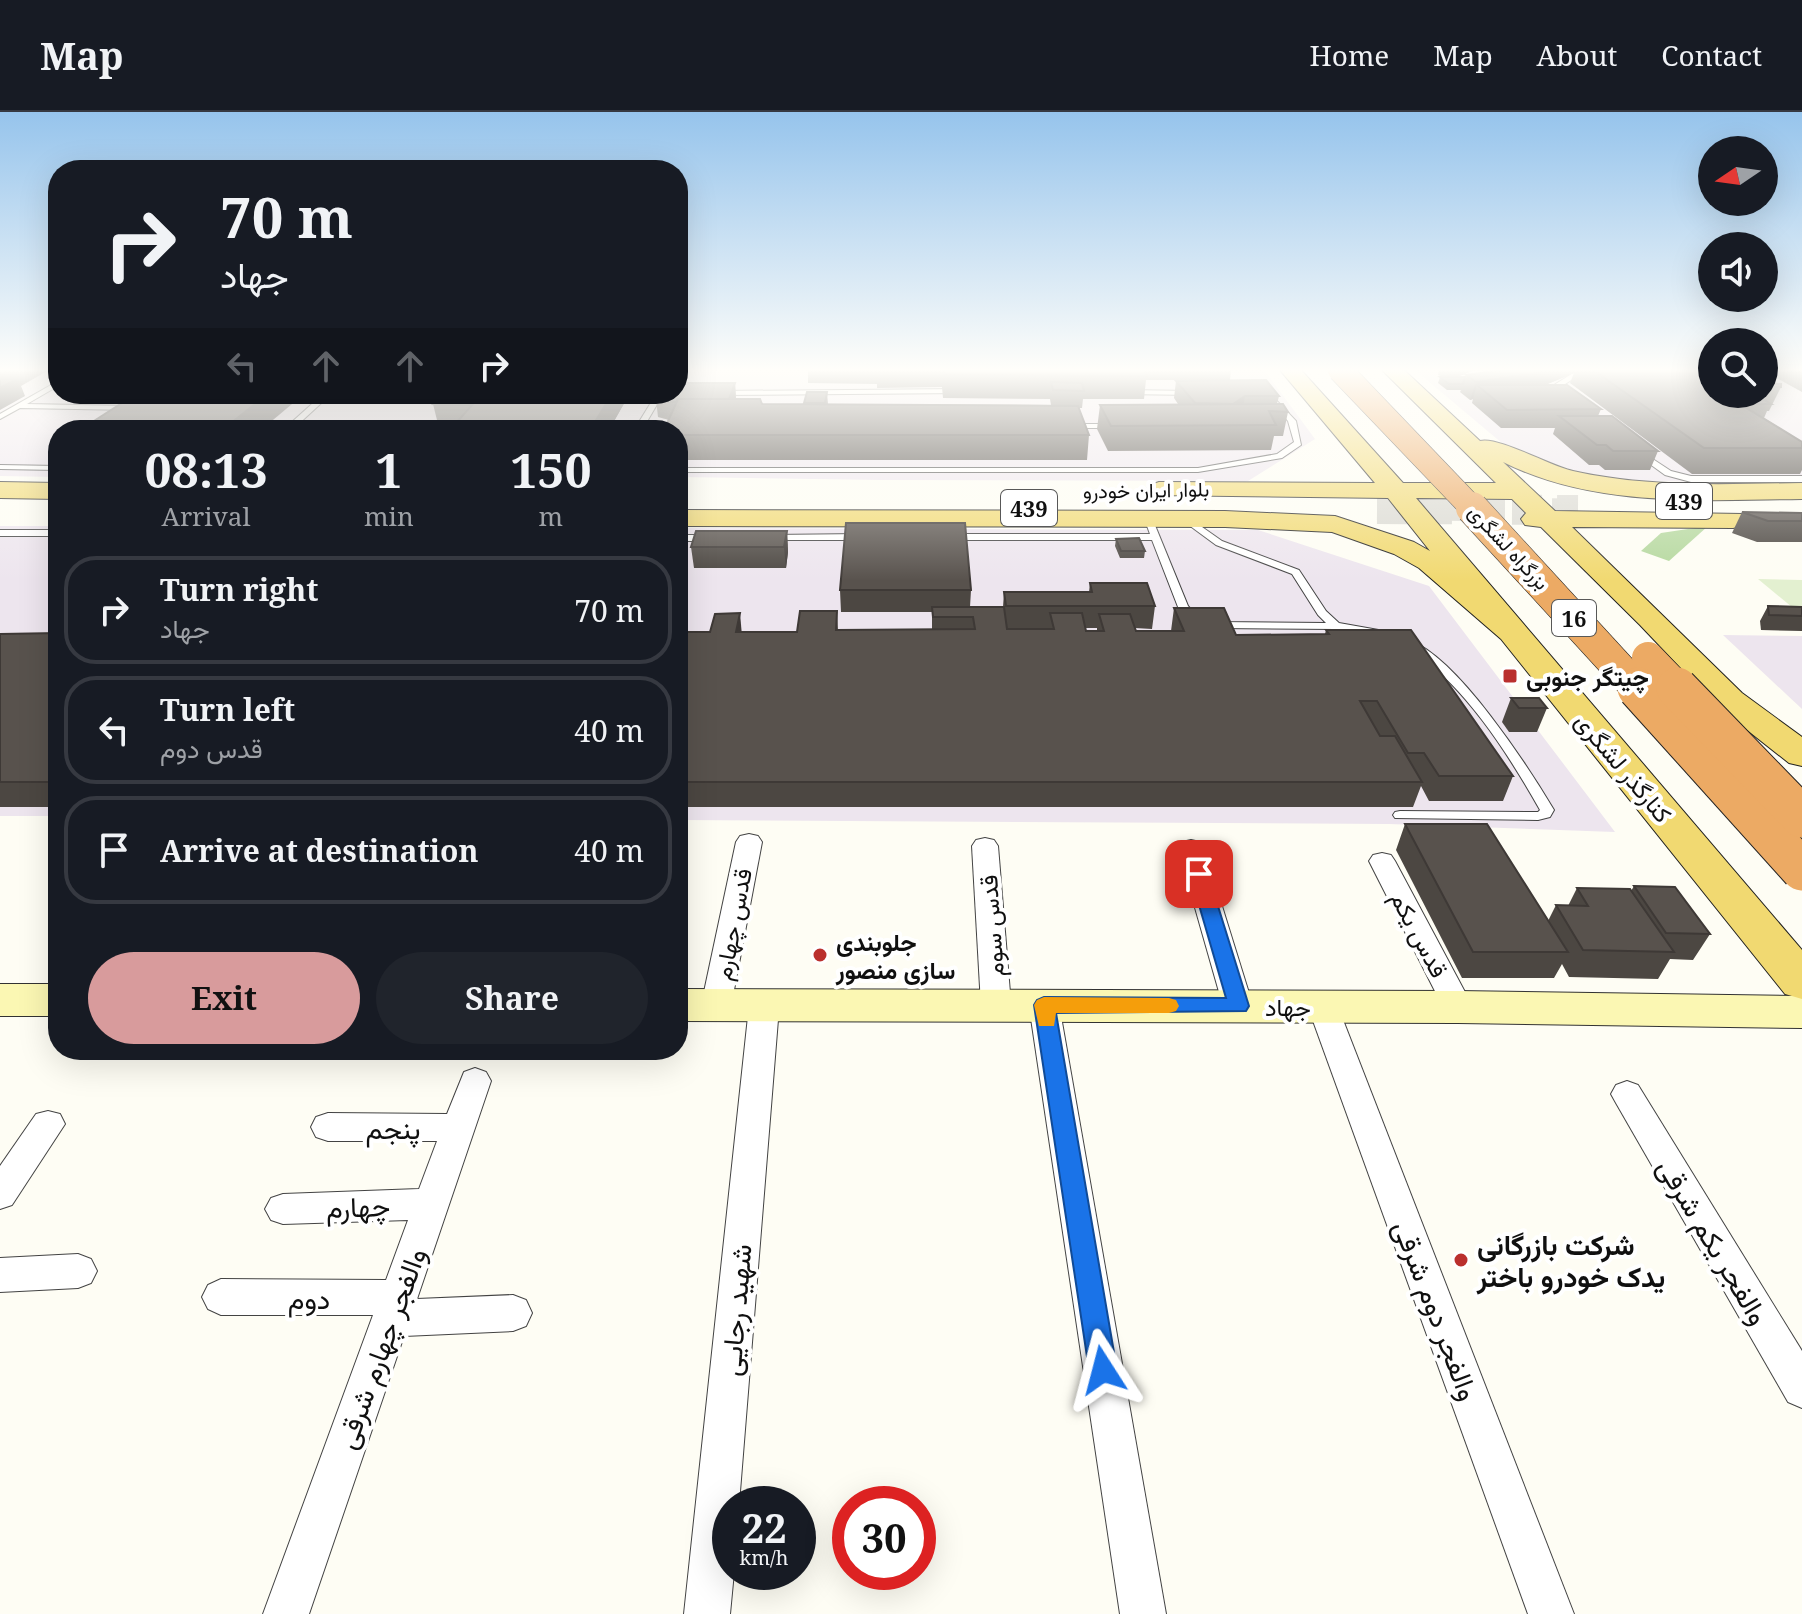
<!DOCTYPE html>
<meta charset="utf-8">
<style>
body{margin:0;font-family:"Noto Serif",Vazirmatn,serif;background:#20242c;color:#f1f3f6;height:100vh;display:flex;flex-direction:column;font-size:30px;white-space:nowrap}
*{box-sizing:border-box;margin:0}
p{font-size:26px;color:#9ea1a6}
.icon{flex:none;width:44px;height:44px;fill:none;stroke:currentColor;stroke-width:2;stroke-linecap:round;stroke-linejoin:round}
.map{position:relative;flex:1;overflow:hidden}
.drawer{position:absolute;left:48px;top:308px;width:640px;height:640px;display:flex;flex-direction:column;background:#171b24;border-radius:32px;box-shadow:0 8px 32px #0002}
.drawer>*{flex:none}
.guide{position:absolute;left:48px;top:48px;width:640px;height:244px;border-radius:32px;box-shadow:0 8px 32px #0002;background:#171b24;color:#f1f3f6;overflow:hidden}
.needle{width:52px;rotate:257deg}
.fabs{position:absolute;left:1698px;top:24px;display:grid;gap:16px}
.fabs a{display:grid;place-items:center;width:80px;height:80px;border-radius:50%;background:#171b24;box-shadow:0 8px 32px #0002;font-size:40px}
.speed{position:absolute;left:712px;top:1374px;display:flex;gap:16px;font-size:40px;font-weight:700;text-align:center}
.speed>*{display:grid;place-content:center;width:104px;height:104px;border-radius:50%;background:#171b24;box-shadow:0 8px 32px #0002;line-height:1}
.speed small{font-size:20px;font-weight:400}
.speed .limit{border:12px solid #d22;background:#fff;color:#111}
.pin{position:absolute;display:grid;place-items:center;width:68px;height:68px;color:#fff;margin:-34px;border-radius:16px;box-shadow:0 4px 12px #0006}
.me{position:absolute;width:88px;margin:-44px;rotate:351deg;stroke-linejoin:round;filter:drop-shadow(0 0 6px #0008)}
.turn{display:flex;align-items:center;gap:28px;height:168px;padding:0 40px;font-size:36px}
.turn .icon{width:104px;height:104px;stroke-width:2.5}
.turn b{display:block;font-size:56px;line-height:68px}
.lanes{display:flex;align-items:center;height:76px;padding:0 40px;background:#0003;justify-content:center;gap:40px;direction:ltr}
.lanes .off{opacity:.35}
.eta{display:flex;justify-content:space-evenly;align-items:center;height:136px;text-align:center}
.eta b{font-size:48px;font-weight:700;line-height:56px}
.button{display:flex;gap:16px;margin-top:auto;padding:16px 40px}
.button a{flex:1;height:92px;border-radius:48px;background:#d89b9c;color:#111;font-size:32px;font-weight:700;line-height:92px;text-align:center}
.button a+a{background:#20242c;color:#f1f3f6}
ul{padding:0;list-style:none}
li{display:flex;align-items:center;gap:24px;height:108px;margin:0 16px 12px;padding:0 24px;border:4px solid #363941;border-radius:32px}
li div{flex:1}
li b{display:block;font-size:30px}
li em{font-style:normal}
header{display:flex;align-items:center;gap:48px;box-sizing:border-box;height:112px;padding:0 40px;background:#171b24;border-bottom:2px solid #363941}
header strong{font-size:38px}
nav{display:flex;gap:44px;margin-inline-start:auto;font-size:28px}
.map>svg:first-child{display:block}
.industrial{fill:#ede5ee}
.forest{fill:#b5d89e}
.pitch{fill:#e3f0d0}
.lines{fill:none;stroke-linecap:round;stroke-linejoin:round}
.primary-tunnel-far1{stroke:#dad9d2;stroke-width:23;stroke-dasharray:23 12;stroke-linecap:butt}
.primary-tunnel{stroke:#dad9d2;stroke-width:30;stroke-dasharray:30 15;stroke-linecap:butt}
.lane-casing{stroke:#434343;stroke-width:2}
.street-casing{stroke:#434343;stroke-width:2}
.secondary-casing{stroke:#323232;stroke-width:2}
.primary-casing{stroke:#212121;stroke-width:2}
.lane{fill:#fff;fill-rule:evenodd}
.street{fill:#fff;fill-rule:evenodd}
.secondary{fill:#fbf7b3;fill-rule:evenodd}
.primary{fill:#f1d971;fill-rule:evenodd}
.highway-bridge-far2-casing{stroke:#212121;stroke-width:25;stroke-linecap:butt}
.highway-bridge-far1-casing{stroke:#212121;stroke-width:33;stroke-linecap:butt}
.highway-bridge-casing{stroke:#212121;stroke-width:43;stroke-linecap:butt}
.highway-bridge-far2{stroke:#ecaa64;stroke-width:24}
.highway-bridge-far1{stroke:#ecaa64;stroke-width:32}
.highway-bridge{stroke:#ecaa64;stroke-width:41}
.wall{fill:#4c4742;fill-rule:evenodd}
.shaded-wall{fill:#3e3936}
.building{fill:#58524d;stroke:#3e3936;stroke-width:2}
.route{fill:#1a73e8;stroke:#114b97;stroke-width:2}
.slow{fill:#f59e0b}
.poi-dot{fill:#ba302e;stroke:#fff;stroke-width:3}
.labels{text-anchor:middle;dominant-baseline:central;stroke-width:8;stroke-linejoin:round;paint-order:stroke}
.far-street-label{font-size:20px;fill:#101010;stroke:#fff}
.shield{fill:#fff;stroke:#585858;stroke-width:2}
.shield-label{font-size:22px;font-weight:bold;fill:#101010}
.poi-label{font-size:24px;font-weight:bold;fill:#101010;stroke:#fff;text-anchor:start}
.street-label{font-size:24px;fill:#101010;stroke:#fff}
.near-street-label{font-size:28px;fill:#101010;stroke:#fff}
.near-poi-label{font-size:28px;font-weight:bold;fill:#101010;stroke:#fff;text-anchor:start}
</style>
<header>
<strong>Map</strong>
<nav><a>Home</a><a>Map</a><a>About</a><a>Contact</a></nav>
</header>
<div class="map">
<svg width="1802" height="1502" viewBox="0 0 1802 1502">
<rect width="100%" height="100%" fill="#fefdf4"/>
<g class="industrial">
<path d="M0,258h58v24h620v-24h586l51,69 -67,42 -367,-1 -203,-3v-47h-620v47l-58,-1z"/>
<path d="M1415,258h297v24h52v-24h38v114l-197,-4 -45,-14 -51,-17z"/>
<rect x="0" y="414" width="58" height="290"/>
<path d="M678,416l580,2 171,56 186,246 -226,-8 -711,-4z"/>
<path d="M1723,523l79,1v73z"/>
</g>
<path class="forest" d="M1708,414l-39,35 -28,-10 20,-18z"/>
<path class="pitch" d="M1758,467l44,1v32h-4z"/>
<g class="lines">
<path class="primary-tunnel-far1" d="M1377,397l201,1"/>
<path class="primary-tunnel" d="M1377,397l201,1"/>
<g class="lane-casing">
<g id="lane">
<path d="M1578,258h9l-25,16 2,6 8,7 -7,2 -7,-6 -4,-10z"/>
<path d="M58,269v5l-31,18 105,2 4,2 -4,2 -112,-2 -20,11v-5z"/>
<path d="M961,277l3,4 -246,2 -4,-2 4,-2z"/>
<path d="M1125,278l68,1 4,2 -4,2 -71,-1z"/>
<path d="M323,282h139l-4,2h-129l-37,34h-9z"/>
<path d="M603,282h69l-10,2 -20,34h-8l21,-34h-48z"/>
<path d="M1277,289l19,20 5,24 -19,13 -84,14h-520v-4h520l79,-14 17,-12 -6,-21 -15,-18z"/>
<path d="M1067,312h47l4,2 -4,2h-50v-4z"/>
<path d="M1639,338l32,21 20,5h111v6h-111l-26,-7 -29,-21 -1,-2z"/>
<path d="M0,353l58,1v4l-58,-1z"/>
<path d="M1148,403l4,3 36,88 8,9 22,7 108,1 -8,-8 -26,-41 -76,-29 -34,-25 -1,-2 4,-3 37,26 77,29 27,41 13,12 45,8 5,3 -5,3 -48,-8 -119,-1 -29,-9 -10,-12 -26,-67h-206l-5,-3 5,-3h204l-6,-16z"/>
<rect x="0" y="418" width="58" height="6"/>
<path d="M678,423h32l5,3 -5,3h-32z"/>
<path d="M770,423l92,-1 5,3 -5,3h-95v-4z"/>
<path d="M1411,529c48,19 116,124 143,169l-4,7 -12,3 -143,-2 -2,-3 2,-3 5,-1 138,1 2,-2c-34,-60 -75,-124 -133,-164l-1,-2z"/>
</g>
</g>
<g class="street-casing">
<g id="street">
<path d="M749,722l9,2 4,6 -31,164 -4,8 -11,3 -11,-3 -4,-8 35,-164 4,-6z"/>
<path d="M985,726l9,2 4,6 13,159 -4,8 -11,3 -11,-3 -4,-8 -9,-159 4,-6z"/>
<path d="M1191,728l9,2 4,6 49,158 -4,8 -11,3 -11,-3 -4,-8 -45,-158 4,-6z"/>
<path d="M1382,741l9,2 4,6 78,146 -4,8 -11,3 -11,-3 -4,-8 -74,-146 4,-6z"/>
<path d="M1044,882l11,3 4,8 107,609h-46l-91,-609 4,-8z"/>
<path d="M764,884l11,3 4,8 -40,497h-9v68h4l-4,42h-46l65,-607 4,-8z"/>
<path d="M1323,884l11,3 4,8 236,607h-46l-220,-607 4,-8z"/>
<path d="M475,956l11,4 5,9 -74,218 96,-4 13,5 6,13 -6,13 -13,5 -109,5 -95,278h-46l110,-299h-152l-13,-6 -6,-12 6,-12 13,-6 165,1 22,-60 -125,4 -12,-4 -6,-11 6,-11 12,-4 136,-5 18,-48h-109l-12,-4 -5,-10 5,-10 12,-4 119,1 17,-42z"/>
<path d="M1627,969l11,4 164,266v57l-14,-6 -172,-299 -5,-9 5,-9z"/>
<path d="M48,999l12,3 5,10 -53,81 -12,4v-43l36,-52z"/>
<path d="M78,1142l13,5 6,12 -6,12 -13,5 -78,4v-34z"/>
</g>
</g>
<g class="secondary-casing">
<g id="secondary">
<rect x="0" y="872" width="58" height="32"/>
<path d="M678,877l780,2 344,5v32l-344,-5 -780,-2z"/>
</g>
</g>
<g class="primary-casing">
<g id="primary">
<path d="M1280,258h21l102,113h93l-114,-113h22l76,71c18,-5 70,25 93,30 75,17 153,13 229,12v16c-99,1 -208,9 -299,-37l52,49 188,3 4,6 -4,6 -10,2 -161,-1 170,166 60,44v29l-13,-3 -71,-56 -78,-82 -99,-98 -16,-2 -4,-6 5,-6 -14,-14 -96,-1 386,452v49l-17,-5 -284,-355 -82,-71 -25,-14 -62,-22 -107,-5 -547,-1v-16l547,1 110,5 79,26 16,9 -42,-53 -238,-3 -4,-5 4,-5 9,-3 216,1z"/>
<path d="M0,370l58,1v16l-58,-1z"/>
</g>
</g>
<use href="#lane" class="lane"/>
<use href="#street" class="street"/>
<use href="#secondary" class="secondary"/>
<use href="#primary" class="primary"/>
<g class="highway-bridge-far2-casing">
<path id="highway-bridge-far2" d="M1340,258l134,140"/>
</g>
<g class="highway-bridge-far1-casing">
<g id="highway-bridge-far1">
<path d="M1472,396l167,182"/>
<path d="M1648,546l31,32"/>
</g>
</g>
<g class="highway-bridge-casing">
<g id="highway-bridge">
<path d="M1638,576l164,182"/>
<path d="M1677,576l125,129"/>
</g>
</g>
<use href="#highway-bridge-far2" class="highway-bridge-far2"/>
<use href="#highway-bridge-far1" class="highway-bridge-far1"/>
<use href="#highway-bridge" class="highway-bridge"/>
</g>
<g class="wall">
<path d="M808,258h423l-1,10h-84l-2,19h-61l-1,9h-3l10,27 -2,25h-409v-30l-9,-10 -11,-3 -2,-18 79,-16 1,16 26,5h42l23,-12 1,12 223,1 -1,-6 -107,-1 -1,-11 -65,1v-4l-69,-1z"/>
<path d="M1439,258h35l-17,7h8l1,-2 38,-5h201l7,24h52v-11l17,4 -12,24h-2l-3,7 38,24v28l-2,4h-108l-122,-91 4,-10 -29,12 56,24 -3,7 60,35 -8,19h-45l-6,-5h-10l-36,-31 2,-6h-54l-29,-25 1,-4 -3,1 -10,-8 1,-2h-14l-9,-7 2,-6h3l-5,-2z"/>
<path d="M1764,258h38v22l-38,-21z"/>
<path d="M1176,269l103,15 -2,8 11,8 -5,24h-9l-3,14 -163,1 -11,-22 3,-24 78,-1 -4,-6z"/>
<path d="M626,288l-17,30h-159l2,-2h-13l-6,-24z"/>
<path d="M1742,400l60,1v29h-45l-25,-9z"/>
<path d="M787,419l1,21 -2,16h-92l-3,-21z"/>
<path d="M1116,427l29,12 -1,7h-24l-5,-12z"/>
<path d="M1090,471l65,23 -3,23 -17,-1 1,3h35l3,-23 62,27 89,-1 1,-4 187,146 -10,25h-74l-8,-15 -8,21h-735v-175h119l40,-21 1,19 94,-1v-17h-91l-1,-22h131l-1,17h33l1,-15h85zM1085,516h12v3h-11z"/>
<path d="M1768,494l34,1v24l-41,-1 -1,-9z"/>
<path d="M58,521v174h-58v-173z"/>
<path d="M1511,586l36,10 -10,24h-28l-7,-10z"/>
<path d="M1405,712l143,97 8,-16 12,1 9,-18 54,3 3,-5 76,48 -17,26 -23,-1 -12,20 -89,-2 -7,-13 -8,14h-92l-66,-128z"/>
</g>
<g class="shaded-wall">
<path d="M10,258h39l-28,16 4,10 -25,14v-34z"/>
<path d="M1451,258h23l-26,11z"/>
<path d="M1545,258h30l-1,3 -41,17 -56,-5 -4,14 -3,1 6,-18z"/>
<path d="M735,271l1,18 -9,2z"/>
<path d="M268,282h36l-43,36h-39z"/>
<path d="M612,282h13l1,6 -17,30h-19z"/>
<path d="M1245,284l-3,18 -9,-10z"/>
<path d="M787,419l1,21 -2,16 -2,-21z"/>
<path d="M740,501l2,23 -6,-4z"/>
</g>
<g class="building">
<path d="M0,258h10l-10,6z"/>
<path d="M944,258h199l4,6 -203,-1z"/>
<path d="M1504,258h41l-6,3 -63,9 -10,-7z"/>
<path d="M1593,258h112l7,5v19h42l17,10h-31l62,38v6h-98z"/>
<path d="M1440,265h25l-2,7h-14z"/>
<path d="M0,267h17l-17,9z"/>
<path d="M1266,268l13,16h-34l-12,8 -38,-1 -19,-22z"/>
<path d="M1051,270l31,1 2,8 -31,-1z"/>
<path d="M678,271h57l-6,16h-51l-2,3h-12l-8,-3 3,-5h19z"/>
<path d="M1764,271l17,1v3h-17z"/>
<path d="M1477,273h90l34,24 -94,1z"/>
<path d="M807,280h20l-2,11h-21z"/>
<path d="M136,282h132l-46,36h-142z"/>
<path d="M442,282h170l-22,36h-140l22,-25 -39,-1z"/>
<path d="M678,287h82l2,5 316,2 11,29h-411v-5h-14z"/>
<path d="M1283,292l5,8 -19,-1 7,14 -165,1 -11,-21z"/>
<path d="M1559,304h53l46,35h-45l-7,-6h-9z"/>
<path d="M1742,400l60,1v8h-34z"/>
<path d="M846,411h119l6,67h-131z"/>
<path d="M696,419h91l-3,16h-93z"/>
<path d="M1139,426l6,13h-24l-5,-12z"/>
<path d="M1090,471h57l8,23h-149l-2,-14h88z"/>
<path d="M1768,494l34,1v9l-33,-1z"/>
<path d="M932,495h72l3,22h47l-4,-16h32l4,18h18l-5,-17h31l6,17h48l-10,-23h50l12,27 93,-1 -3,-4h85l102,146h-74l-15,-23h-16l-31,-52h-17l20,35h15l27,46h-744v-150h32l5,-18 25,-1 -4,19h61l3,-21h37l-1,19 139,-1 -2,-12h-40z"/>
<path d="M58,521v149h-58v-148z"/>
<path d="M1511,586h28l8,10h-28z"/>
<path d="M1405,712h82l81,128h-95z"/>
<path d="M1634,774l41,1 35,47 -44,-1z"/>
<path d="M1577,776l53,1 44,63 -91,-2 -27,-45 32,1z"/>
</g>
<linearGradient id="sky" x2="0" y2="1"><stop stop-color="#96c4ec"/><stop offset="0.55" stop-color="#fffefa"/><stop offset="1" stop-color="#fffefa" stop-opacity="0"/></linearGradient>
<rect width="1802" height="469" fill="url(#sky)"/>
<path class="route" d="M1199,756l9,6 41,132 -3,5 -190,2 61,357 -4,10 -10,4 -10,-4 -4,-10 -55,-365 3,-5 7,-3 182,1 -36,-124z"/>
<path class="slow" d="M1044,885l125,1 7,2 3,6 -3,5 -7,2h-113l-2,13h-15l-5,-21 3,-5z"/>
<g class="poi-dot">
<rect x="1502" y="556" width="16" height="16" rx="4"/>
<circle cx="820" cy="843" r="8"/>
<circle cx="1461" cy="1148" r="8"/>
</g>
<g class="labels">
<g class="far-street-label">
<text transform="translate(1146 378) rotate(-1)">بلوار ایران خودرو</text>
<text transform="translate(1509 435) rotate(47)">بزرگراه لشگری</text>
</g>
<g class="shield">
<rect x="1656" y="371" width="56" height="36" rx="6"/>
<rect x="1001" y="378" width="56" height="36" rx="6"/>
<rect x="1552" y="488" width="44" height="36" rx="6"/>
</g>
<g class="shield-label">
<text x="1684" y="389">439</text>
<text x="1029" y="396">439</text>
<text x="1574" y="506">16</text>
</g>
<g class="poi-label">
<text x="1526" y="564">چیتگر جنوبی</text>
<text x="836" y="829">جلوبندی<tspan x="836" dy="28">سازی منصور</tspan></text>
</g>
<g class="street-label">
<text transform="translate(1624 655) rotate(50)">کنارگذر لشگری</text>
<text transform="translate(732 812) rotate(-79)">قدس چهارم</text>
<text transform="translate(991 814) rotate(-94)">قدس سوم</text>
<text transform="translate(1420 822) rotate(62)">قدس یکم</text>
<text x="1288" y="894">جهاد</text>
</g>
<g class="near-street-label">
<text x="393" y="1016">پنجم</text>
<text transform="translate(358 1094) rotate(-2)">چهارم</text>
<text transform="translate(1714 1129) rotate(59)">والفجر یکم شرقی</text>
<text x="309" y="1186">دوم</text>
<text transform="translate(735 1198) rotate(-85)">شهید رجایی</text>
<text transform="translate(1437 1198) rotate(69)">والفجر دوم شرقی</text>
<text transform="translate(380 1236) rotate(-70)">والفجر چهارم شرقی</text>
</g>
<g class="near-poi-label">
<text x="1477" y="1132">شرکت بازرگانی<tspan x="1477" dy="32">یدک خودرو باختر</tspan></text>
</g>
</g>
</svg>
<div class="fabs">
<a><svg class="needle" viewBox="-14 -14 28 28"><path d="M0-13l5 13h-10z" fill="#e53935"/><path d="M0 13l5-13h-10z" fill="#9ea1a6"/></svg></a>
<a><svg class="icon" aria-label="sound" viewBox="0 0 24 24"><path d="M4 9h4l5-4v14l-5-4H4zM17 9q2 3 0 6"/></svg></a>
<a><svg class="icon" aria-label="search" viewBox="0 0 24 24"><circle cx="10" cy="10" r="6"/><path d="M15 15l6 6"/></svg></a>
</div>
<div class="speed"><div>22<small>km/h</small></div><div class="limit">30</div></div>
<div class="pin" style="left:1199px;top:762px;background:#d93025"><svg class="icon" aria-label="arrive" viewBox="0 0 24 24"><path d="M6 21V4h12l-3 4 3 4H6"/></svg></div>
<svg class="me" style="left:1103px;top:1258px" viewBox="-20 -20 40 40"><path d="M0-17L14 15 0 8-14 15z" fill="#1a73e8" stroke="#fff" stroke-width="4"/></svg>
<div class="guide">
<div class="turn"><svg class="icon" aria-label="right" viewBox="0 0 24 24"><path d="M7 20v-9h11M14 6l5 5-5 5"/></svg><div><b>70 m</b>جهاد</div></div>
<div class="lanes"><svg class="icon off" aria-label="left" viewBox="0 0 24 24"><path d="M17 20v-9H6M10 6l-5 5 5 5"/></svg><svg class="icon off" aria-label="ahead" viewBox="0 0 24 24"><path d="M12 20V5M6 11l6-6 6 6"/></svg><svg class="icon off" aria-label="ahead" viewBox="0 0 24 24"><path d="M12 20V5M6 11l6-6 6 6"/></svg><svg class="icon" aria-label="right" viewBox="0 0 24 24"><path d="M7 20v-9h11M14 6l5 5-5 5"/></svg></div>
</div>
<section class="drawer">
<div class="eta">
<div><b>08:13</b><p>Arrival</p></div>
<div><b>1</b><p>min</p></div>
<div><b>150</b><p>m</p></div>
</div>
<ul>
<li><svg class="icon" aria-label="right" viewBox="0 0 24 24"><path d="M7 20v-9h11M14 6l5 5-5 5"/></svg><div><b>Turn right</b><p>جهاد</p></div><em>70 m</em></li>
<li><svg class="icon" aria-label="left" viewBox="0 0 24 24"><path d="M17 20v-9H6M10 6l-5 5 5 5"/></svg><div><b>Turn left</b><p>قدس دوم</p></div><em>40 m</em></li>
<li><svg class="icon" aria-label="arrive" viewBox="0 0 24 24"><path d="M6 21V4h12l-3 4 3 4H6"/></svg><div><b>Arrive at destination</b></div><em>40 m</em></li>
</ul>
<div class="button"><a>Exit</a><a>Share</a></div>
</section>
</div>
